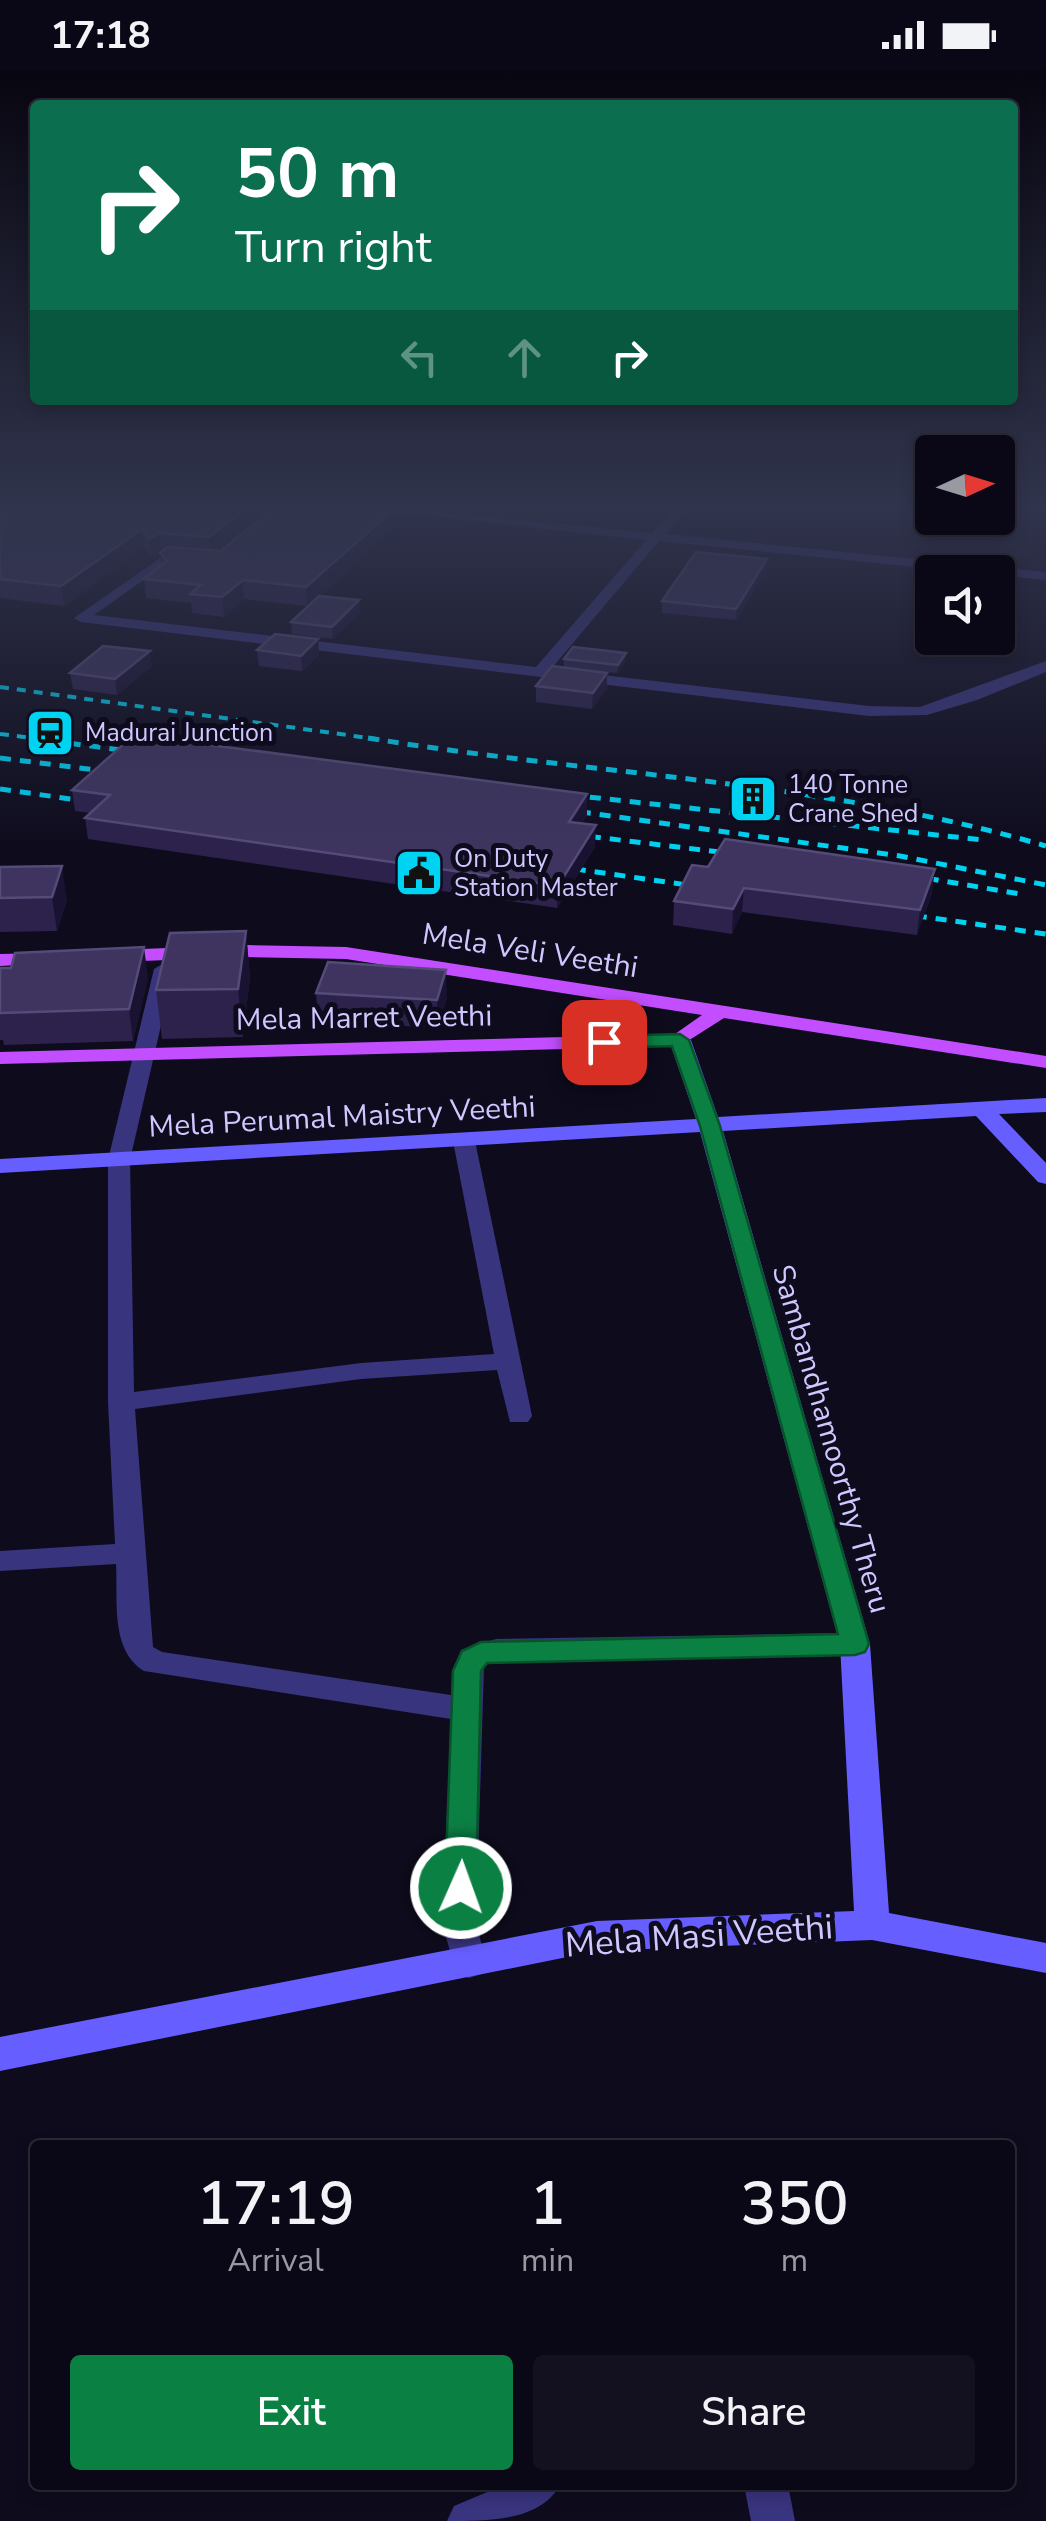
<!DOCTYPE html>
<style>
body{margin:0;font-family:"Nunito Sans",sans-serif;background:#13111f;color:#f1f3f6;height:100vh;display:flex;flex-direction:column;font-size:38px;white-space:nowrap}
*{box-sizing:border-box;margin:0}
p{font-size:32px;color:#999aa1}
.icon{flex:none;width:55px;height:55px;fill:none;stroke:currentColor;stroke-width:2;stroke-linecap:round;stroke-linejoin:round}
.map{position:relative;flex:1;overflow:hidden}
.panel{position:absolute;left:30px;top:2070px;width:985px;height:350px;display:flex;flex-direction:column;background:#0a0816;border-radius:10px;box-shadow:0 5px 15px #0003,0 0 0 2px #2a2935}
.panel>*{flex:none}
.top-card{position:absolute;left:30px;top:30px;width:988px;height:305px;border-radius:10px;box-shadow:0 5px 15px #0003,0 0 0 2px #2a2935;background:#0b6e4f;color:#fff;overflow:hidden}
.needle{width:65px;rotate:86deg}
.controls{position:absolute;left:915px;top:365px;display:grid;gap:20px}
.controls a{display:grid;place-items:center;width:100px;height:100px;border-radius:10px;background:#0a0816;box-shadow:0 5px 15px #0003,0 0 0 2px #2a2935;font-size:50px}
.pin{position:absolute;display:grid;place-items:center;width:85px;height:85px;color:#fff;margin:-42px;border-radius:20px;box-shadow:0 5px 15px #0006}
.me{position:absolute;width:110px;margin:-55px;rotate:2deg;stroke-linejoin:round;filter:drop-shadow(0 0 8px #0008)}
.turn{display:flex;align-items:center;gap:35px;height:210px;padding:0 40px;font-size:45px}
.turn .icon{width:130px;height:130px;stroke-width:2.5}
.turn b{display:block;font-size:70px;line-height:85px}
.lanes{display:flex;align-items:center;height:95px;padding:0 40px;background:#0003;justify-content:center;gap:50px;direction:ltr}
.lanes .off{opacity:.35}
.eta{display:flex;justify-content:space-evenly;align-items:center;height:170px;text-align:center}
.eta b{font-size:60px;font-weight:600;line-height:70px}
.cta{display:flex;gap:20px;margin-top:auto;padding:20px 40px}
.cta a{flex:1;height:115px;border-radius:10px;background:#0b8043;color:#fff;font-size:40px;font-weight:600;line-height:115px;text-align:center}
.cta a+a{background:#13111f;color:#f1f3f6}
.status{display:flex;justify-content:space-between;align-items:center;height:70px;padding:0 50px;background:#0a0816;direction:ltr}
.status svg{height:28px;fill:currentColor}
.map>svg:first-child{display:block}
.lines{fill:none;stroke-linecap:round;stroke-linejoin:round}
.street{fill:#39347e;fill-rule:evenodd}
.secondary{fill:#665eff;fill-rule:evenodd}
.primary{fill:#c24eff;fill-rule:evenodd}
.rail-far1{stroke:#00d3f2;stroke-width:4;stroke-dasharray:9 8;stroke-linecap:butt}
.rail{stroke:#00d3f2;stroke-width:5;stroke-dasharray:11 9;stroke-linecap:butt}
.wall{fill:#2c224c}
.shaded-wall{fill:#191231}
.building{fill:#3e345f;stroke:#544b78;stroke-width:2.5}
.route{fill:#0b8043;stroke:#07532c;stroke-width:2.5}
.labels{text-anchor:middle;dominant-baseline:central;stroke-width:10;stroke-linejoin:round;paint-order:stroke}
.far-poi-label{font-size:25px;fill:#cfc7ff;stroke:#0e0b1d;text-anchor:start}
.street-label{font-size:30px;fill:#cfc7ff;stroke:#0e0b1d}
.near-street-label{font-size:35px;fill:#cfc7ff;stroke:#0e0b1d}
</style>
<div class="status"><b>17:18</b><svg viewBox="0 0 49 12"><path d="M0 12V9h3v3zM5 12V6h3v6zM10 12V3h3v9zM15 12V0h3v12zM26 1h20v11H26zM47 4h2v5h-2z"/></svg></div>
<div class="map">
<svg width="1046" height="2451" viewBox="0 0 1046 2451">
<rect width="100%" height="100%" fill="#0e0b1d"/>
<g class="lines">
<g class="street">
<path d="M338,436h48l266,27 23,-27h13l-23,28 381,38v8l-387,-39 -108,128 318,37 51,1 126,-46v11l-69,28 -50,15 -58,1 -788,-94 -7,-4 92,-64 33,7 -7,4 -23,-3 -75,53 442,52 110,-127z"/>
<path d="M164,893l10,6 -44,191 4,232 227,-29 133,-9 -41,-213 11,-7 11,7 57,275 -4,6h-18l-13,-52 -136,9 -226,30 18,238 9,5 289,43 1,-24 9,-21 35,-11 359,-6 11,3 4,8 -4,8 -11,3 -358,6 -13,5 -8,258 11,39 -6,11 -12,4 -12,-4 -15,-50 9,-205 -307,-48c-34,-21 -26,-71 -28,-107l-116,7v-20l115,-7 -7,-142v-242l46,-191z"/>
<path d="M504,2415h56c-20,36 -70,36 -113,36l7,-15z"/>
<path d="M744,2415h44l7,36h-44z"/>
</g>
<path class="secondary" d="M680,964l11,6 27,77 328,-19v14l-47,2 47,49v21l-8,-2 -62,-66 -253,15 147,513 19,269 157,30v30l-174,-33 -275,11 -597,120v-34l597,-116 257,-10 -14,-267 -140,-512 -700,41v-14l696,-40 -27,-79z"/>
<g class="primary">
<path d="M247,875l99,2 700,109v12l-322,-50 -44,28 -680,18v-12l675,-18 27,-19 -356,-56 -99,-2 -132,5 -10,-6 10,-6z"/>
<path d="M45,883l7,2v8l-52,3v-12z"/>
</g>
<g class="rail-far1">
<path d="M0,617l383,53"/>
<path d="M0,664l49,6"/>
</g>
<g class="rail">
<path d="M30,668l114,15"/>
<path d="M368,668c226,37 458,43 678,108"/>
<path d="M0,688l120,15"/>
<path d="M0,719l99,14"/>
<path d="M570,725l413,45"/>
<path d="M560,739l340,47 146,29"/>
<path d="M570,764l174,21"/>
<path d="M555,796l153,22"/>
<path d="M908,805l118,20"/>
<path d="M896,843l150,21"/>
</g>
</g>
<g class="wall">
<path d="M0,436h273l-55,45h3l149,-45v3l22,21 -73,66 41,16 -27,27 -41,-5 -1,-12 16,-16 -63,-7 -20,18 -32,-4 -1,-10 -45,-5 -2,-19 17,-14 -1,-12 2,-2 -11,6 -7,-10 -80,59 -64,-8z"/>
<path d="M1014,436l-9,30 -99,-8 2,-10z"/>
<path d="M767,489l-1,11 -30,50 -74,-7v-12z"/>
<path d="M318,569l1,15 -17,17 -43,-5 -2,-16z"/>
<path d="M564,589l62,2 -9,12 -53,-6z"/>
<path d="M152,596l-35,29 -44,-6 -3,-16z"/>
<path d="M536,616l71,2 -15,21 -56,-7z"/>
<path d="M72,720l515,4v21l-5,8 13,24 -38,61 -469,-69 -3,-21 5,-5 -15,-2z"/>
<path d="M692,795l240,28 -15,42 -175,-23 -10,22 -59,-9 1,-24z"/>
<path d="M0,797l67,33 -10,31 -57,1z"/>
<path d="M246,861l4,47 -7,59 -81,2 -6,-49z"/>
<path d="M0,898l148,10 -15,63 -129,4 -1,-5h-3z"/>
<path d="M316,923l131,4 -9,31 -120,-7z"/>
</g>
<g class="shaded-wall">
<path d="M249,436h24l-62,50 -2,-19z"/>
<path d="M391,442l1,18 -85,76 -1,-19z"/>
<path d="M142,459l2,18 -80,59 -3,-20z"/>
<path d="M159,463l2,18 -10,6 -2,-18z"/>
<path d="M767,489l-1,11 -30,50v-11z"/>
<path d="M243,510l1,19 -20,18 -2,-20z"/>
<path d="M359,530l1,12 -27,27 -1,-12z"/>
<path d="M318,569l1,15 -17,17 -1,-15z"/>
<path d="M150,581l2,15 -35,29 -2,-16z"/>
<path d="M626,583v8l-9,12 1,-8z"/>
<path d="M607,603v15l-15,21 1,-16z"/>
<path d="M587,724v21l-19,28 1,-21z"/>
<path d="M596,755l-1,22 -38,61 1,-22z"/>
<path d="M62,796l5,34 -10,31 -5,-34z"/>
<path d="M935,799l-3,24 -15,42 3,-25z"/>
<path d="M744,818l-2,24 -10,22 1,-25z"/>
<path d="M246,861l4,47 -7,59 -5,-48z"/>
<path d="M144,877l4,31 -15,63 -4,-32z"/>
<path d="M446,900l1,27 -9,31 -1,-28z"/>
</g>
<g class="building">
<path d="M0,436h249l-40,31 -50,-4 -10,6 -7,-10 -81,57 -61,-7z"/>
<path d="M275,436h90l-3,3 29,3 -85,75 -63,-7 -21,17 -32,-3 11,-9 -57,-6 23,-18 -7,-8 8,-6 53,4z"/>
<path d="M912,436h20v12h66v-12h15l-7,20 -98,-8z"/>
<path d="M696,482l71,7 -31,50 -74,-8z"/>
<path d="M319,526l40,4 -27,27 -41,-5z"/>
<path d="M275,564l43,5 -17,17 -44,-6z"/>
<path d="M103,576l47,5 -35,28 -45,-6z"/>
<path d="M573,577l53,6 -8,12 -54,-6z"/>
<path d="M552,596l55,7 -14,20 -57,-7z"/>
<path d="M134,665l453,59 -18,28 27,3 -38,61 -473,-68 25,-23 -38,-5z"/>
<path d="M725,769l210,30 -15,41 -176,-22 -11,21 -59,-8 18,-36 16,2z"/>
<path d="M62,796l-10,31 -52,1v-31z"/>
<path d="M246,861l-8,58 -82,1 14,-57z"/>
<path d="M144,877l-15,62 -129,4v-45h11l4,-15z"/>
<path d="M328,892l118,8 -9,30 -121,-7z"/>
</g>
<linearGradient id="sky" x2="0" y2="1"><stop stop-color="#080610"/><stop offset="0.56" stop-color="#30344c"/><stop offset="1" stop-color="#30344c" stop-opacity="0"/></linearGradient>
<rect width="1046" height="779" fill="url(#sky)"/>
<path class="route" d="M680,964l9,6 31,86 149,518 -4,8 -10,3 -368,8 -6,8 -5,217 -4,10 -11,4 -11,-4 -5,-10 8,-217 9,-20 19,-9 357,-8 -138,-508 -28,-80 -68,2 -10,-6 10,-6z"/>
<defs>
<g id="station-square" transform="scale(2.5)"><rect x="-9" y="-9" width="18" height="18" rx="4" fill="#00d3f2" stroke="#0e0b1d"/><path d="M-3-6H3Q5-6 5-4V2Q5 4 3 4L4.5 6H3L1.5 4h-3L-3 6H-4.5L-3 4Q-5 4-5 2V-4Q-5-6-3-6ZM-3.5-4v3h7v-3ZM-3.5 1v1.5H-2V1ZM2 1v1.5H3.5V1Z" fill="#111"/></g>
<g id="building-square" transform="scale(2.5)"><rect x="-9" y="-9" width="18" height="18" rx="4" fill="#00d3f2" stroke="#0e0b1d"/><path d="M-4-6H4V6H1V3H-1V6H-4ZM-2.5-4.3h1.7v1.8h-1.7ZM.8-4.3h1.7v1.8H.8ZM-2.5-1h1.7V.8h-1.7ZM.8-1h1.7V.8H.8Z" fill="#111"/></g>
<g id="civic-square" transform="scale(2.5)"><rect x="-9" y="-9" width="18" height="18" rx="4" fill="#00d3f2" stroke="#0e0b1d"/><path d="M-.6-6.5H3V-4.5H.6V-3L4-1V1h2V6H-6V1h2V-1L-.6-3ZM-1.2 2.5V6h2.4V2.5Z" fill="#111"/></g>
</defs>
<g fill-rule="evenodd">
<use href="#station-square" x="50" y="663"/>
<use href="#building-square" x="753" y="729"/>
<use href="#civic-square" x="419" y="803"/>
</g>
<g class="labels">
<g class="far-poi-label">
<text x="85" y="663">Madurai Junction</text>
<text x="788" y="715">140 Tonne<tspan x="788" dy="29">Crane Shed</tspan></text>
<text x="454" y="789">On Duty<tspan x="454" dy="29">Station Master</tspan></text>
</g>
<g class="street-label">
<text transform="translate(530 881) rotate(9)">Mela Veli Veethi</text>
<text transform="translate(364 948) rotate(-1)">Mela Marret Veethi</text>
<text transform="translate(342 1047) rotate(-3)">Mela Perumal Maistry Veethi</text>
<text transform="translate(831 1369) rotate(74)">Sambandhamoorthy Theru</text>
</g>
<g class="near-street-label">
<text transform="translate(699 1866) rotate(-4)">Mela Masi Veethi</text>
</g>
</g>
</svg>
<div class="controls">
<a><svg class="needle" viewBox="-14 -14 28 28"><path d="M0-13l5 13h-10z" fill="#e53935"/><path d="M0 13l5-13h-10z" fill="#999aa1"/></svg></a>
<a><svg class="icon" aria-label="sound" viewBox="0 0 24 24"><path d="M4 9h4l5-4v14l-5-4H4zM17 9q2 3 0 6"/></svg></a>
</div>
<div class="pin" style="left:604px;top:972px;background:#d93025"><svg class="icon" aria-label="arrive" viewBox="0 0 24 24"><path d="M6 21V4h12l-3 4 3 4H6"/></svg></div>
<svg class="me" style="left:461px;top:1818px" viewBox="-20 -20 40 40"><circle r="17" fill="#0b8043" stroke="#fff" stroke-width="3"/><path d="M0-11L8 9 0 5-8 9z" fill="#fff"/></svg>
<div class="top-card">
<div class="turn"><svg class="icon" aria-label="right" viewBox="0 0 24 24"><path d="M7 20v-9h11M14 6l5 5-5 5"/></svg><div><b>50 m</b>Turn right</div></div>
<div class="lanes"><svg class="icon off" aria-label="left" viewBox="0 0 24 24"><path d="M17 20v-9H6M10 6l-5 5 5 5"/></svg><svg class="icon off" aria-label="ahead" viewBox="0 0 24 24"><path d="M12 20V5M6 11l6-6 6 6"/></svg><svg class="icon" aria-label="right" viewBox="0 0 24 24"><path d="M7 20v-9h11M14 6l5 5-5 5"/></svg></div>
</div>
<section class="panel">
<div class="eta">
<div><b>17:19</b><p>Arrival</p></div>
<div><b>1</b><p>min</p></div>
<div><b>350</b><p>m</p></div>
</div>
<div class="cta"><a>Exit</a><a>Share</a></div>
</section>
</div>
